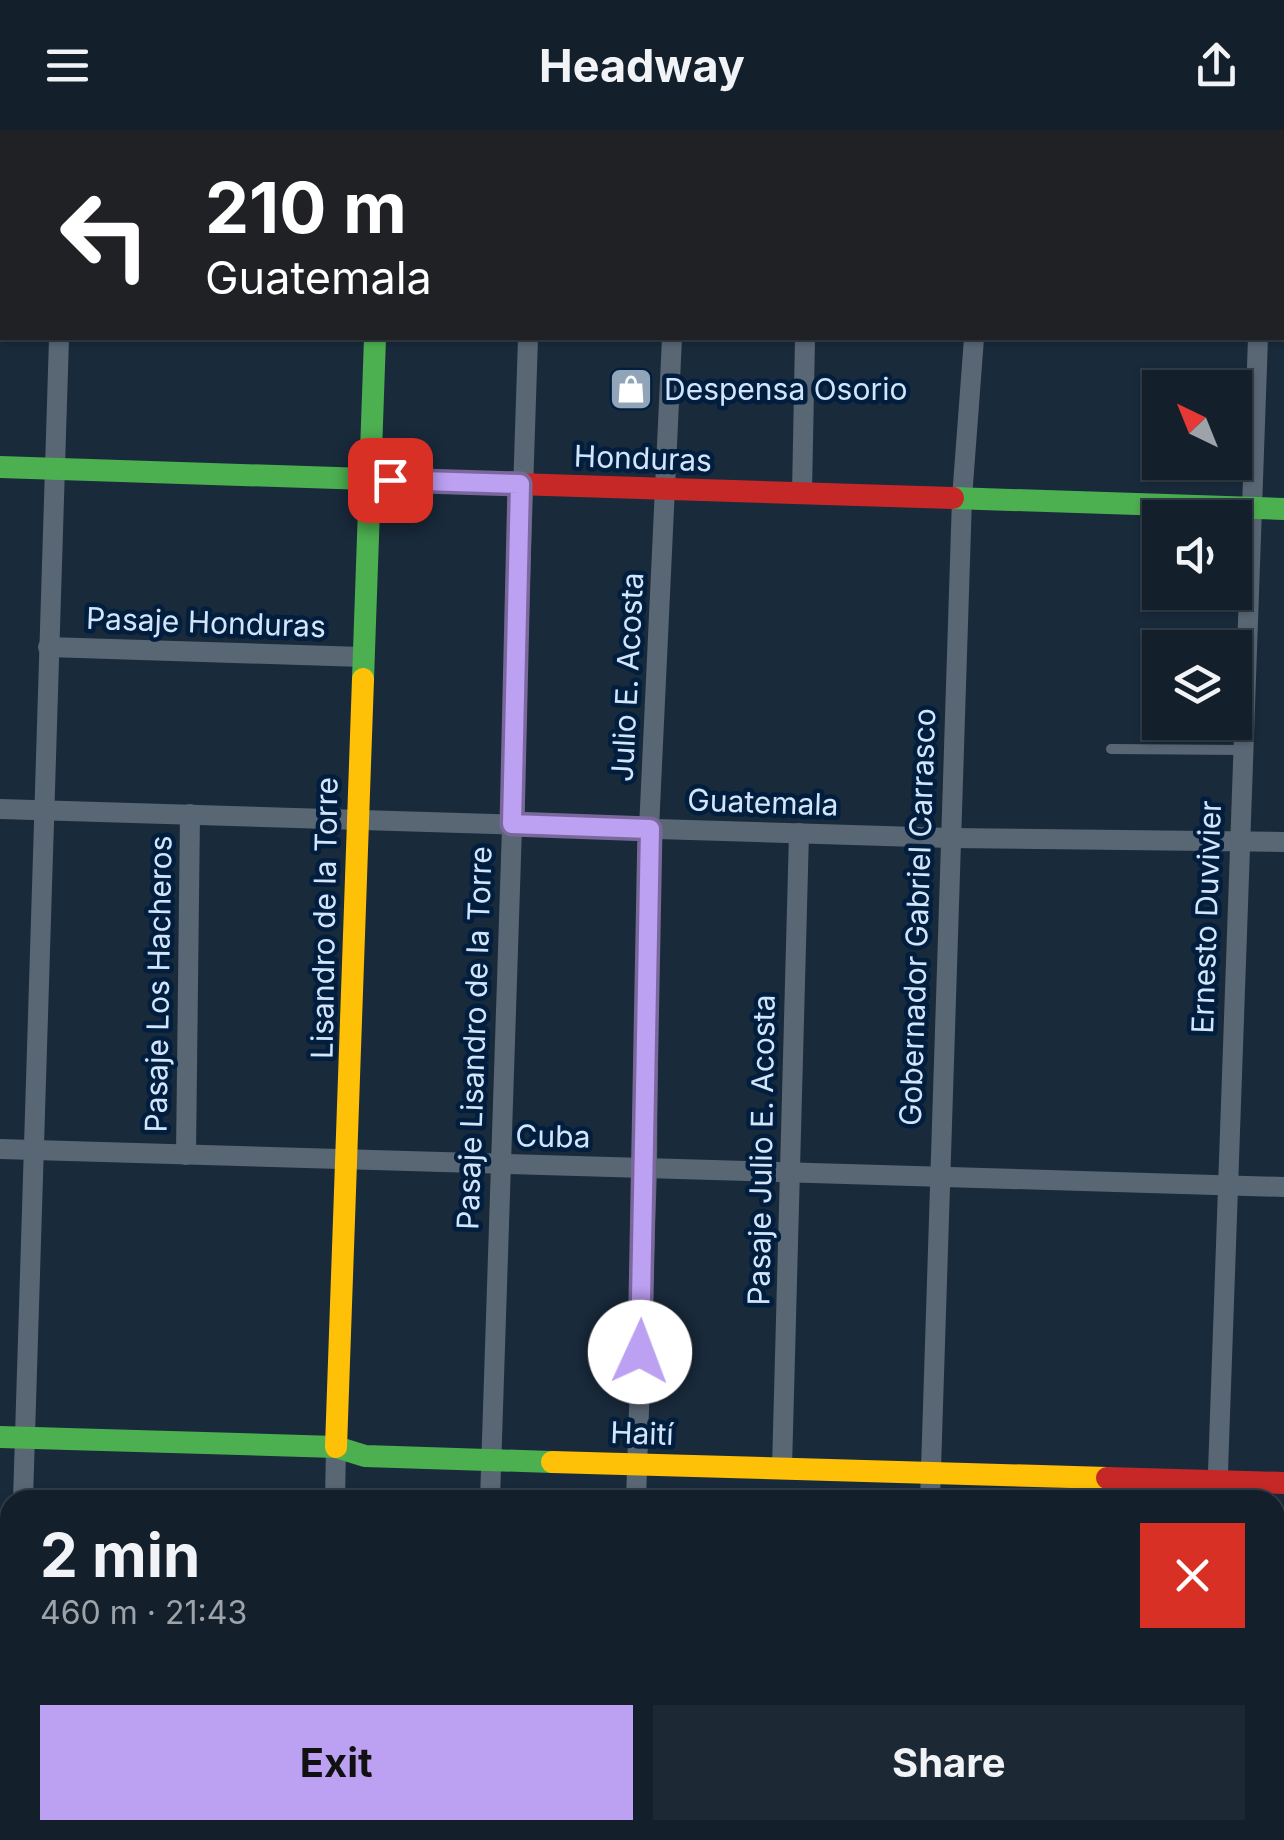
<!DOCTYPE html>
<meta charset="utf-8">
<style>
body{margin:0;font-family:Inter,sans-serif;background:#1c2834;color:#f1f3f6;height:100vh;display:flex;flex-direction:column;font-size:38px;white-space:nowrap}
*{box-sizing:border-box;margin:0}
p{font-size:32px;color:#9da3a9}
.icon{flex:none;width:55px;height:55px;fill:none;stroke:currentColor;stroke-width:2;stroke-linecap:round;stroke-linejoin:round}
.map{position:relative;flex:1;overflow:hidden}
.panel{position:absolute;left:0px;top:1360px;width:1285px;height:350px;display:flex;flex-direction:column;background:#13202c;border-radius:30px 30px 0 0;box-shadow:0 2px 8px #0004,0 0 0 2px #323e48}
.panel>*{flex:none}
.banner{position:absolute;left:0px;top:0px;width:1285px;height:210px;box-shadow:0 2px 8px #0004,0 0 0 2px #323e48;background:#202124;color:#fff;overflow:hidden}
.needle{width:65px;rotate:317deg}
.tools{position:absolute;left:1142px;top:240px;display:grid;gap:20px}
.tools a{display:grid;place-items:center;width:110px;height:110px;border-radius:0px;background:#13202c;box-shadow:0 2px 8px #0004,0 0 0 2px #323e48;font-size:50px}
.pin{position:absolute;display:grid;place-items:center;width:85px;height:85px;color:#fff;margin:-42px;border-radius:20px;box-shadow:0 5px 15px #0006}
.me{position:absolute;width:110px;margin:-55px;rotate:2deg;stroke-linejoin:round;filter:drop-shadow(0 0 8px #0008)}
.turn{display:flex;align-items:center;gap:35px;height:210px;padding:0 40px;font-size:45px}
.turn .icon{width:130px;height:130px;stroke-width:2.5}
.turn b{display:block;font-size:70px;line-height:85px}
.round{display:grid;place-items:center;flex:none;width:105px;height:105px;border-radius:0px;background:#1c2834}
.overview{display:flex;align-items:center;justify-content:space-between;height:170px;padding:0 40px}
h1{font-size:60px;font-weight:700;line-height:75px}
.primary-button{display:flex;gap:20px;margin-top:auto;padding:20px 40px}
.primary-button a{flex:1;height:115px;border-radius:0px;background:#bca0f2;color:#111;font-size:40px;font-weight:700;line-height:115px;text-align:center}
.primary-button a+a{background:#1c2834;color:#f1f3f6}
header{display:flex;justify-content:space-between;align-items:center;height:130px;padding:0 40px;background:#13202c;font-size:45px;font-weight:700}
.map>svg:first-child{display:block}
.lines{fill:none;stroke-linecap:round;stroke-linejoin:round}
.lane{stroke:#596674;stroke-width:10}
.street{stroke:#596674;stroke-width:20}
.fast{stroke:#4caf50;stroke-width:22}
.slow{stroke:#ffc107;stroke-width:22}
.jam{stroke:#c62828;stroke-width:22}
.route-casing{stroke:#7a689d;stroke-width:25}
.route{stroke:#bca0f2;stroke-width:18}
.labels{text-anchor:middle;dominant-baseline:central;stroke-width:9;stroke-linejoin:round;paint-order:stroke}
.poi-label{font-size:30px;fill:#d3e5fb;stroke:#011e3f;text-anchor:start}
.street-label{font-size:30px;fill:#d3e5fb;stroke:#011e3f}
</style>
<header><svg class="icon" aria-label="menu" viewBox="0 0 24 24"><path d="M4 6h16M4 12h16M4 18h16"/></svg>Headway<svg class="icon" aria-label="share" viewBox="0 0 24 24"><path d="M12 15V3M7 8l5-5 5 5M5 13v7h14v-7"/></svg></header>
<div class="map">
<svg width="1284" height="1710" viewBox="0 0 1284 1710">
<rect width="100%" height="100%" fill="#192a3b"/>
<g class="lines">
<path class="lane" d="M1111,619l132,1"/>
<g class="street">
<path d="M66,2v-2"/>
<path d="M679,2v-2"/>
<path d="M988,2v-2"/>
<path d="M1263,2v-2"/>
<path d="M0,45h2"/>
<path d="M1282,85h2"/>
<path d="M802,363l3,-155"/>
<path d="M48,517l314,10"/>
<path d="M0,679l950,29 334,4"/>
<path d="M0,1019l1284,38"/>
<path d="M186,1025l4,-341"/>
<path d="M782,1338l17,-635"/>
<path d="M23,1370l36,-1162"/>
<path d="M335,1370l1,-53"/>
<path d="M490,1370l38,-1162"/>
<path d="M636,1370l11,-331 2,-340 23,-491"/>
<path d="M930,1370l32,-1002 12,-160"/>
<path d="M1217,1370l41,-1162"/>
<path d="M0,1605h10"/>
<path d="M1275,1645h9"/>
<path d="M14,1710l1,-10"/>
<path d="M325,1710v-10"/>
<path d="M477,1710v-10"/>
<path d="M626,1710v-10"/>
<path d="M772,1710l1,-10"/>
<path d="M914,1710l1,-10"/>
<path d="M1059,1710v-10"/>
<path d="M1194,1710l1,-10"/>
</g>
<g class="fast">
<path d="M383,2l1,-2"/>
<path d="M0,337l516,17"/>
<path d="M953,368l331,11"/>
<path d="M363,549l12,-341"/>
<path d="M0,1307l336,10 29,9 187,6"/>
</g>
<g class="slow">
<path d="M336,1317l27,-768"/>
<path d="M552,1332l555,16"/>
</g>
<g class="jam">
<path d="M516,354l437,14"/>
<path d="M1107,1348l177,5"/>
</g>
</g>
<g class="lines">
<g class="route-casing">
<path id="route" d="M390,350l130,4 -8,340 138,5 -10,523"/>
</g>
<use href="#route" class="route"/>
</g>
<defs>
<g id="shop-square" transform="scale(2.25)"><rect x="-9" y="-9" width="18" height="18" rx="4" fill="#92a4b8" stroke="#011e3f"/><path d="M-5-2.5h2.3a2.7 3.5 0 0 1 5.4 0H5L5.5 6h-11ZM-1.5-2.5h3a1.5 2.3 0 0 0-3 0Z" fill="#fff"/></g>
</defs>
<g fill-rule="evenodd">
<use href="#shop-square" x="631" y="259"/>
</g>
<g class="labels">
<g class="poi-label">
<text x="664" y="259">Despensa Osorio</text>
</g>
<g class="street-label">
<text transform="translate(643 328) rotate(2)">Honduras</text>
<text transform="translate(206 492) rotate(2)">Pasaje Honduras</text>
<text transform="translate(627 547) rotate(-87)">Julio E. Acosta</text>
<text transform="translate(763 672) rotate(2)">Guatemala</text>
<text transform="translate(917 787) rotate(-88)">Gobernador Gabriel Carrasco</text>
<text transform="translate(1206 787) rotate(-88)">Ernesto Duvivier</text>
<text transform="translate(324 788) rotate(-89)">Lisandro de la Torre</text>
<text transform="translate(158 854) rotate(-89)">Pasaje Los Hacheros</text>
<text transform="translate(474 908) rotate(-88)">Pasaje Lisandro de la Torre</text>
<text transform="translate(553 1006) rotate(1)">Cuba</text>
<text transform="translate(761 1020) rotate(-89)">Pasaje Julio E. Acosta</text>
<text transform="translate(642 1303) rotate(2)">Haití</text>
</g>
</g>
</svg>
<div class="tools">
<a><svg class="needle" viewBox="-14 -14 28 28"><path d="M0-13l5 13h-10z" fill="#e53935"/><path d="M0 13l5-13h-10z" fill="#9da3a9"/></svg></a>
<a><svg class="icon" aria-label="sound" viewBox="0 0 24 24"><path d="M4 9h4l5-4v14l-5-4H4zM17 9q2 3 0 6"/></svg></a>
<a><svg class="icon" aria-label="layers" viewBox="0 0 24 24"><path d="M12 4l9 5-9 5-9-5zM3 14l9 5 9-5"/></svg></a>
</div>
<div class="pin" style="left:390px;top:350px;background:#d93025"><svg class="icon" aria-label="arrive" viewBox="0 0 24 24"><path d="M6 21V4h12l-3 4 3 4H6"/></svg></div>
<svg class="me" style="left:640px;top:1222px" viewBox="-20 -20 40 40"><circle r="19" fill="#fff"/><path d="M0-13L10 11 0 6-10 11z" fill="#bca0f2"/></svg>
<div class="banner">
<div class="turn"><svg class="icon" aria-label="left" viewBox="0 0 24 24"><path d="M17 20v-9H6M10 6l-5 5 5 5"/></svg><div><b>210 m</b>Guatemala</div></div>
</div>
<section class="panel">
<div class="overview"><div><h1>2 min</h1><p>460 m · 21:43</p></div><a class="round" style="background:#d93025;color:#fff"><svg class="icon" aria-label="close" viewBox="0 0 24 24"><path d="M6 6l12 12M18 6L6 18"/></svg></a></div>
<div class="primary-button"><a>Exit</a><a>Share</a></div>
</section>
</div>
